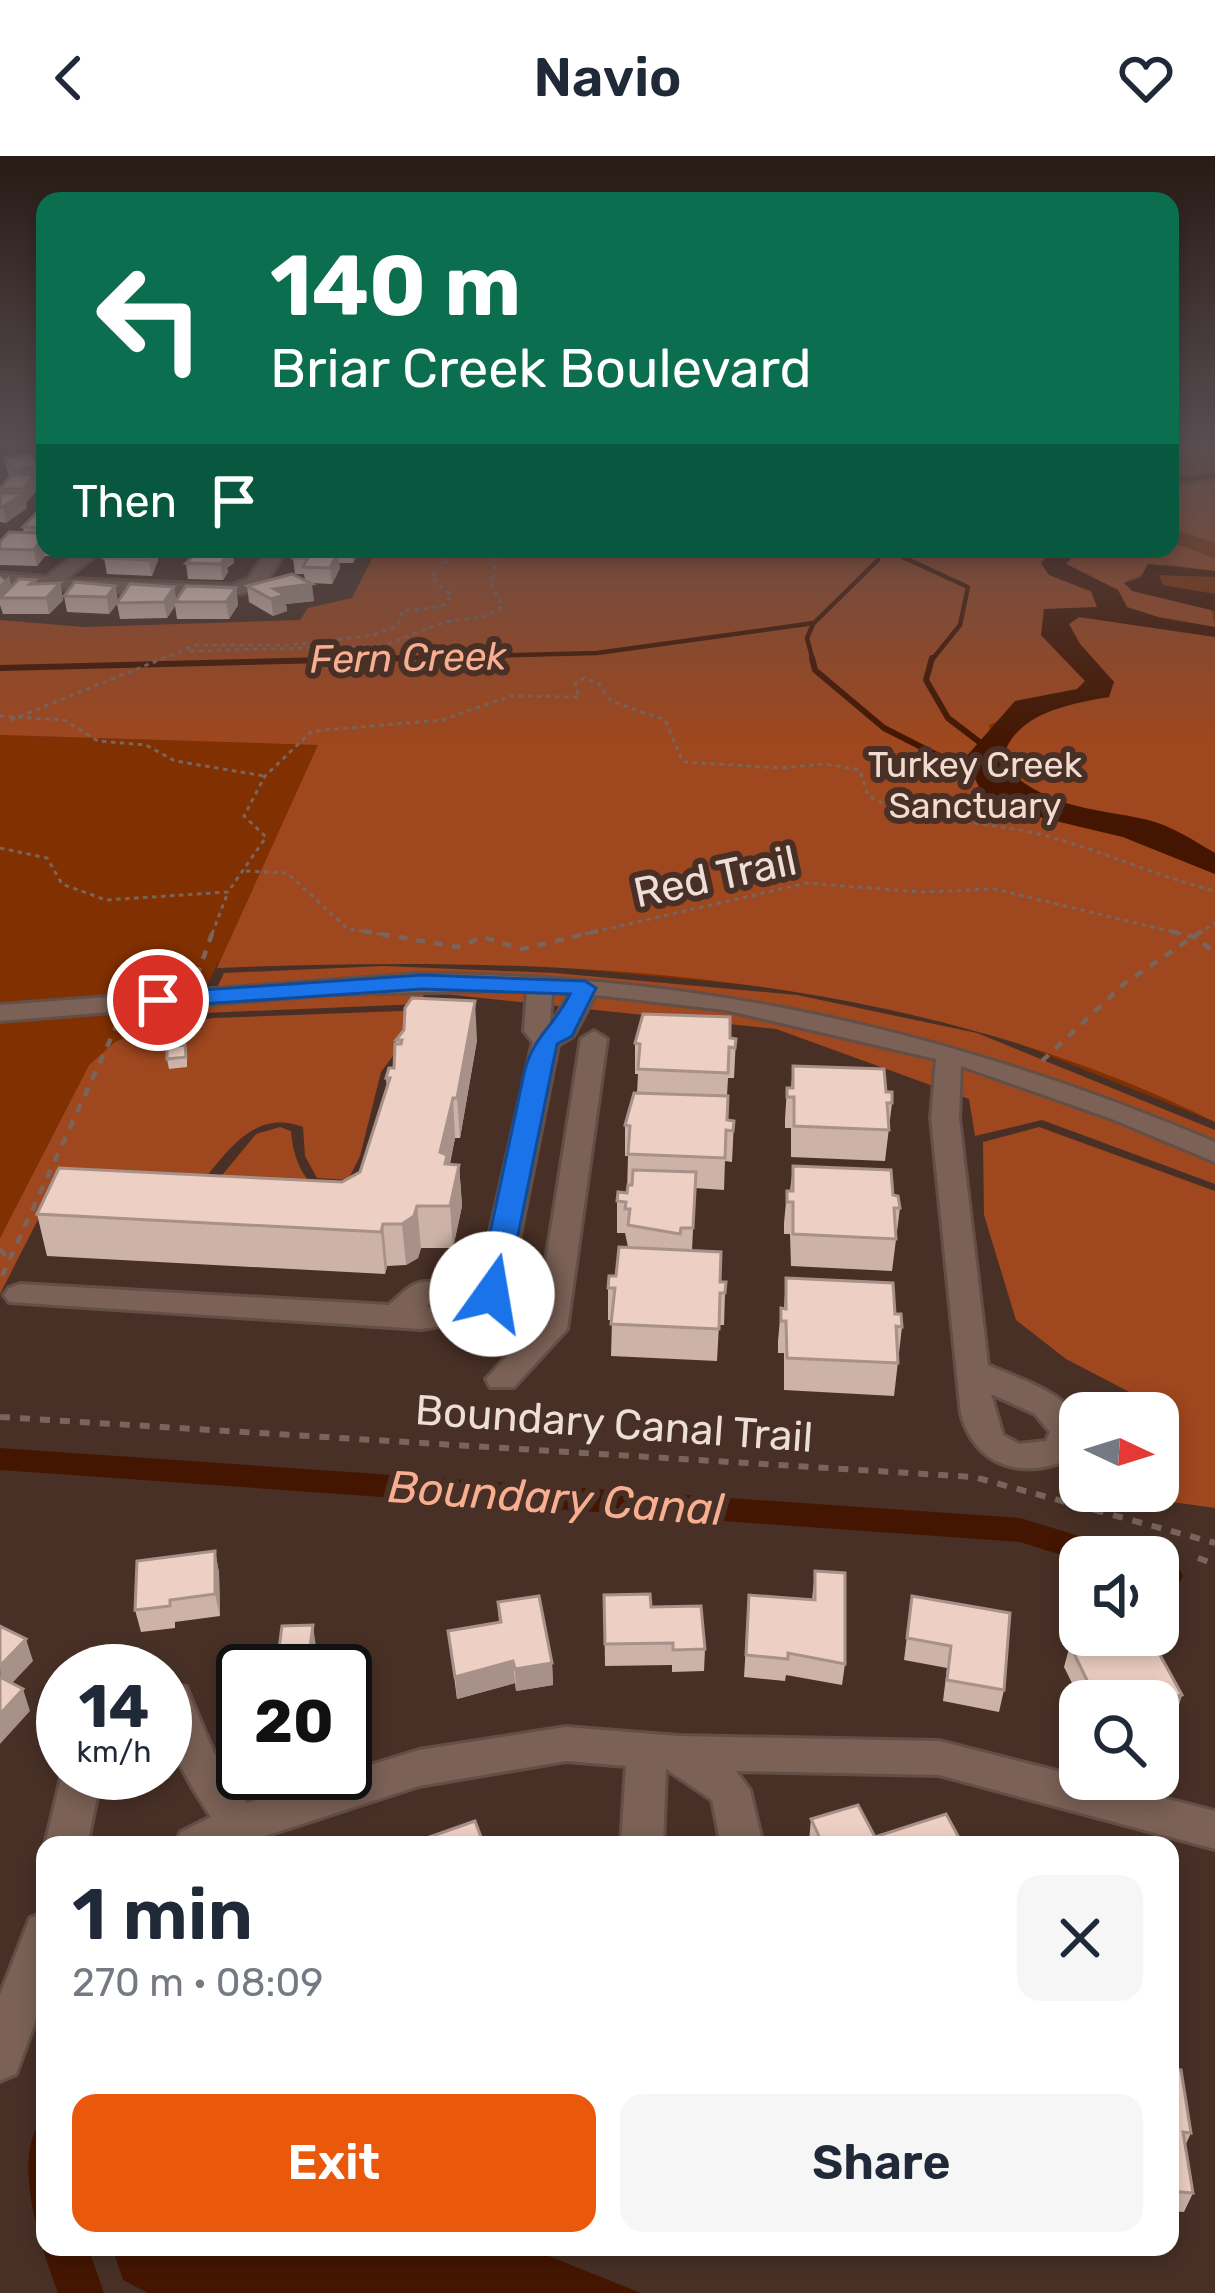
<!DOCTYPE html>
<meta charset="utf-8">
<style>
body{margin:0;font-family:Rubik,sans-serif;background:#f6f6f7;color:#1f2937;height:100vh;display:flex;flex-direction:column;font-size:45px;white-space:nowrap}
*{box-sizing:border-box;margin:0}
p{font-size:39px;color:#747a83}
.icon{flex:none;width:66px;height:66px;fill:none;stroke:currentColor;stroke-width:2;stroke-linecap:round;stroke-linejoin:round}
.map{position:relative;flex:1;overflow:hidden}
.drawer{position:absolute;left:36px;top:1680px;width:1143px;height:420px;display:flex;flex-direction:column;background:#fff;border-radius:24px;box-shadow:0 6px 18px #0003}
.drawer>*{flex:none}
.guide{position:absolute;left:36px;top:36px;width:1143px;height:366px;border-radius:24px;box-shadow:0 6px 18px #0003;background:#0b6e4f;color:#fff;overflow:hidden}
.needle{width:78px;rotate:94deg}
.controls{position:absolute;left:1059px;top:1236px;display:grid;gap:24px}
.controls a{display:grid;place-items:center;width:120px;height:120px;border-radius:24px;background:#fff;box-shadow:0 6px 18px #0003;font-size:60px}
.speed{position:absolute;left:36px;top:1488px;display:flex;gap:24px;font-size:60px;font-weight:700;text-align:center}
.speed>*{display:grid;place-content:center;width:156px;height:156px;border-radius:50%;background:#fff;box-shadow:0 6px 18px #0003;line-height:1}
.speed small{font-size:30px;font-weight:400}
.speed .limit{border:6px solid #111;border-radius:18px;background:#fff;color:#111}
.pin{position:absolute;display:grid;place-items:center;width:102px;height:102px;color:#fff;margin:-51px;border:6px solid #fff;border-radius:50%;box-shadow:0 3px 12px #0007}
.me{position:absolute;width:132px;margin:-66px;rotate:13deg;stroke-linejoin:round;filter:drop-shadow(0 0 9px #0008)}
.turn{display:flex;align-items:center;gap:42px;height:252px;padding:0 36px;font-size:54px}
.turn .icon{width:156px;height:156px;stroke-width:2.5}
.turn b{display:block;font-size:84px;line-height:102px}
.then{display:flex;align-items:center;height:114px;padding:0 36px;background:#0003;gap:24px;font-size:45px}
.round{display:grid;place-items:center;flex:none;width:126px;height:126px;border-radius:24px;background:#f6f6f7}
.headline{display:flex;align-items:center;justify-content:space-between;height:204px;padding:0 36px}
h1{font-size:72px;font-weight:600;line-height:90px}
.action{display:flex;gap:24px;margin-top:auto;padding:24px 36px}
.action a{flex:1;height:138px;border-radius:24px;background:#ea580c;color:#fff;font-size:48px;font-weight:600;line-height:138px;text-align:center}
.action a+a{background:#f6f6f7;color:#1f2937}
header{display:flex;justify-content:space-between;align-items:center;height:156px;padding:0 36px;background:#fff;font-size:54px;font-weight:600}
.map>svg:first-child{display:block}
.green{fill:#813001}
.forest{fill:#9f471e}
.water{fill:#441601}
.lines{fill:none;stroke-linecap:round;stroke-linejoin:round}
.stream-far1{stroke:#441601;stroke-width:4.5}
.stream{stroke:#441601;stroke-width:6}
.canal{fill:#441601;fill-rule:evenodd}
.minor-casing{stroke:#634f47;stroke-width:6}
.path-far2{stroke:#7a655c;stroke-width:3;stroke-dasharray:4.5 4.5;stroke-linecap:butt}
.path-far1{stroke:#7a655c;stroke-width:4.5;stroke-dasharray:9 9;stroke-linecap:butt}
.path{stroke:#7a655c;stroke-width:6;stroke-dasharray:10 10;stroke-linecap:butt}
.minor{fill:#7b6156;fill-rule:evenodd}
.wall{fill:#cdb2a8}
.shaded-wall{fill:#a79188}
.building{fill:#eecfc3;stroke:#a79188;stroke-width:3}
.route{fill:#1a73e8;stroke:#114b97;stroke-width:3}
.labels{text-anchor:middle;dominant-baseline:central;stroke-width:12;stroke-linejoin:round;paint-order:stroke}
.far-park-label{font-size:36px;fill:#f4dbd1;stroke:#483026}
.far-water-label{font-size:39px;font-style:italic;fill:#f8af91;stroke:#483026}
.street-label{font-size:42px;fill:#edded8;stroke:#483026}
.water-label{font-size:45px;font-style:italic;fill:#f8af91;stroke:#483026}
</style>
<header><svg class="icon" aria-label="back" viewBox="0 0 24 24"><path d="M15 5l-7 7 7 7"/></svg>Navio<svg class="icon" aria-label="heart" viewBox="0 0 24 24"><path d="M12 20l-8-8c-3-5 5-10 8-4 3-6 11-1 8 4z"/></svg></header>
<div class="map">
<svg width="1215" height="2137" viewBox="0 0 1215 2137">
<rect width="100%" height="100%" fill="#483026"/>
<path class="green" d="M1170,288h45v678l-233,-93 -182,-39 -244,-23 -171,-6 -168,7 2,-8 -50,108 -80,-3 -89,173v-503l318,10 89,-196h763z"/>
<g class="forest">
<path d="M1215,326v61l-45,-16v-41z"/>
<path d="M1170,386l45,16v13l-48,-7 -42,18 86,26 4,19 -71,-13 -17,-7 -9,-17 -52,-26 13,-14 67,8 3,-9h21z"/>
<path d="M377,393h675l-11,14 8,12 42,17 7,16 -57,27 44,46 -7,8 -89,36 12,83 122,29 92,37v248c-308,-153 -660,-168 -998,-154l101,-223 -318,-10v-115l84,7 216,-7 8,-12 44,-10z"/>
<path d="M1079,461l136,20v216c-21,-12 -43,-27 -67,-33 -59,-13 -98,-10 -146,-55 5,-49 73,-65 112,-83l-34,-38 -11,-20z"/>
<path d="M384,810l171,7 242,22 180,38 238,97v54l-173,-64 -67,16 -6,-37 -193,-70 -351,-37 -5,12 -215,9 19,-40z"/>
<path d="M427,854l-46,62 -21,84 -12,24 -31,-2 -12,-22 -2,-29c-52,-20 -80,31 -110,66l-146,9 -47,92v-56l89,-173 26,-23 29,-13 69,-11z"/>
<path d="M280,971l11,4c4,51 29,61 67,90l-153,-25 51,-62z"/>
<path d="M1039,971l176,64v317l-122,-17h65v-55l5,-3 -5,-20h-9l-12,-17 -71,-37 -50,-39 -32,-105 -1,-73z"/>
</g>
<g class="water">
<path d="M1052,393h97l-3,9 -67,-8 -13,14 52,26 9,17 34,11 54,9v10l-136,-20 -10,7 11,20 34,38 -5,15c-41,7 -102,18 -107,68 48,45 87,42 146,55 24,6 46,21 67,33v21l-92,-37 -122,-29 -22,-21 -14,-29 50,-57 62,-12 8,-8 -44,-46 3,-26 53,-2 -6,-16 -42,-16 -8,-12z"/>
<path d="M1148,408l67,7v6l-56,-2 4,10 52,9v17l-83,-20 -8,-8 16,-5z"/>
<path d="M45,1960v131h43l16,46h-46c-16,-44 -50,-139 -13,-177z"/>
<path d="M112,2091h414l115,46h-493l-25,-13z"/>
</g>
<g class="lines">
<g class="stream-far1">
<path d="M1170,325l45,-6"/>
<path d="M885,393l83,38 -8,38 -29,36"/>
<path d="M289,505l308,-8 217,-30 64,-63 2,-11"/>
<path d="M813,505l-6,-23 6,-14"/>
</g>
<g class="stream">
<path d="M812,502l3,12 69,58 98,50"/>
<path d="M932,502l-6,22 22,38 34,26"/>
<path d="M0,512l409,-10"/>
</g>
<g class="canal">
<path d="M0,1292l1020,70 99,30 4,9h-43v4l-60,-19 -1020,-72z"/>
<path d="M1158,1405l20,6 5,9 -5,9 -20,2z"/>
</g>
<g class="minor-casing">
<g id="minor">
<path d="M84,393h20l-38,30 166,6 16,-6 21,-30h18c-8,11 -17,30 -27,38 -30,21 -217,0 -260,-4v-10l46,4z"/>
<path d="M419,818c284,0 536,58 796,168v20l-103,-43 -151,-53 -2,52 29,247c39,18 116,37 84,93 -48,22 -96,10 -111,-44l-30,-296 5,-59 -211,-49 -130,-15 -22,41 -15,9 -50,249 -29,26 -58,9 -412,-27 -5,-7 5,-7 11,-4 369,21c15,-13 26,-28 48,-22l5,7 -16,17c23,0 48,-2 54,-27l-25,3 -15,-10 4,-7 40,-7 49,-217 -9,-11 3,-41 -194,4 -333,27v-16zM552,836l18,1 -20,34zM991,1238l44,20 15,18 -4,9 -27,3 -16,-9z"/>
<path d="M594,875l13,8 -40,290 -53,58h-24l-4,-8 50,-54 45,-286z"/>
<path d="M165,1527l21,4 28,66 33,50 172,-53 147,-23 113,9 260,5 276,70v38l-276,-74 -203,-4 14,19 13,55h-42l-9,-45 -46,-31 -3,76h-42l5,-79 -60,-5 -147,25 -182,59h-62l6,-13 30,-15c-33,-52 -46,-72 -46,-134z"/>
<path d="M63,1614l39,3 -15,72h-42z"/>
<path d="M45,1756v83l-29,79 -16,7v-86l30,-77z"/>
</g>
</g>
<g class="path-far2">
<path d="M190,495l192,-5 63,-24 42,-6 16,-10 -11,-19 4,-31 -9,-7"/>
<path d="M0,560l64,4 34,21 48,4 29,16 90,15"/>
<path d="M11,564l185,-75h96l81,-10 25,-9 4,-15 39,-4 11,-11 -21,-19 28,-28"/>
<path d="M0,692l47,10 15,26 44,16 122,-8 38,-55 -22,-21 21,-40 47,-45 130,-11 69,-24 68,1 -4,-13 9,-6 15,6 12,17 54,19 18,42 97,6 45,-4 35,6 8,26c54,28 113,24 171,38 60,15 116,42 176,57"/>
<path d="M246,715l41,2 61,56 33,5"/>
<path d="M212,778l16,-42"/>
<path d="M585,778l222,-51 113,9 74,-3 188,45"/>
<path d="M1198,778l17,-11"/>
</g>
<g class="path-far1">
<path d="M363,775l95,16 25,-10 39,12 76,-18"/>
<path d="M1170,775l27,7 18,15"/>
<path d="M197,820l16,-45"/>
<path d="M1042,905l83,-78 77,-52"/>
<path d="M0,1093l9,12"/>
<path d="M2,1120l115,-251"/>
</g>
<g class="path">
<path d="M0,1261l974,60 241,66"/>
<path d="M1198,1402l17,6"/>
</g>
<use href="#minor" class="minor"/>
</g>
<g class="wall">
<path d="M4,302l38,23 -6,1 1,8 -11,13 1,5 -21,15 -6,-1v-34l9,-12z"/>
<path d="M45,344v49l16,1 -5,6h-11l-8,10 -37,-1v-23l24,-9 -1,-6 16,-14 -1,-5z"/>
<path d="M121,393h44l-8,6 1,5 -6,16 -45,-2 -3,-16z"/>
<path d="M198,393h44l-9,8 1,6 -7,5 1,4 -5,8 -35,-1 -2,-16 13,-12z"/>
<path d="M300,393h56l1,6 -4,8h-14l1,5 -8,16 -22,-1 4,18 -28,3 1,7 -14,5 -24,-14 -2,-16 58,-6 -1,-6h-9l-2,-16 7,-7z"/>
<path d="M0,420l11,10 49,-3 3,17 -14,14h-46l-3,-9z"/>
<path d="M115,430l3,15 58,-1 60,-12 2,17 -9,14h-52l-2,-13 -8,12 -47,1 -3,-15 -8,10 -42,-2 -3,-16z"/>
<path d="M736,883l-2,39h-6l-1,18v24l7,1 -2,41 -7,-1 -1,29 -29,-2 -3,62 28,32 5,11 -1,32h-5l-2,36 -106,-5 1,-36h-4v-32l8,-12 12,-29 -3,-14h-8v-32l10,-8 1,-37h-3v-31l12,-32 1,-19h-3v-31z"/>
<path d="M396,884h81l-17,98h-5l-5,26 9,1 3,41 -9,42h-32l-3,10 -12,7 -19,1 -2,8 -338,-18 -10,-42 305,-32 18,-10 27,-83 -1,-11 8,-10z"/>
<path d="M187,900v11l-18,2 -2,-10z"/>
<path d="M793,910l93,26 6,11 -7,58 -94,-4v-29h-6v-9l2,-31h4z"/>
<path d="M793,1010l100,29 7,13 -8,63 -101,-5 -1,-32h-6v-11l3,-32h3z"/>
<path d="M786,1122l109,36 7,13 -8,69 -110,-6v-37h-6v-12l3,-33 3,1z"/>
<path d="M215,1395l4,22 1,43 -45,6v6l-34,4 -6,-22z"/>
<path d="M815,1415l30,93 -3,21 -56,-10 -1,6 -41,-4 5,-82 63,5z"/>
<path d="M604,1439l47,12 54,42 -1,22 -32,1v-7l-67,1z"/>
<path d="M912,1440l92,94 -5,22 -56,-11 4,-33 -43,-8z"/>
<path d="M498,1446l54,61 1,22 -37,6 -1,-8 -58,16 -9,-68 51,-8z"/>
<path d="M1070,1489l112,50 -7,22 -17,-16h-77l-17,-34z"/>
<path d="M316,1491v7l45,-1 3,22 -4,47 -15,1v-52h-69z"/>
<path d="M811,1663l64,18 88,8h-152l-2,-4z"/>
<path d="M1170,1913l21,64 -6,13 8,47 -9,19 -14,-1z"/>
</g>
<g class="shaded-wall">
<path d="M40,310l2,15 -6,1 1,8 -11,13 1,5 -21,15 -3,-16 21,-13 -1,-5 -7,-4 -3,-15z"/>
<path d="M41,384l4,16 -8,10 -3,-16z"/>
<path d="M153,393h12l-8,6 1,5 -6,16 -3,-16z"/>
<path d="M229,393h13l-9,8 1,6 -7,4 1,5 -5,8 -4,-24z"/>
<path d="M351,393h5l1,6 -4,8z"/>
<path d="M338,396l2,16 -8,16 -2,-16z"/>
<path d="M9,420l4,17 -13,5v-13z"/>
<path d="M60,427l3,17 -14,14 -3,-16z"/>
<path d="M312,428l2,17 -28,3 1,7 -14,5 -2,-17 3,-10z"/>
<path d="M115,430l3,16 -9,12 -2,-17z"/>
<path d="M174,431l3,15h-2v4l-8,12 -3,-16z"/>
<path d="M236,432l2,17 -9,14 -3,-17z"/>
<path d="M475,845l2,39 -17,98 -3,-40z"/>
<path d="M453,942l2,40 -7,32 -8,-18z"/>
<path d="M459,1009l3,41 -9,42 -3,-42z"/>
<path d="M417,1050l4,42 -3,10 -12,7 -4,-41z"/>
<path d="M383,1068l4,42 -2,8 -4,-42z"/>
<path d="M215,1395l4,22 1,43 -5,-22z"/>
<path d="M313,1469l3,22 -2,24 -5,-17z"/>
<path d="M26,1483l7,22 -32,34 -1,-29z"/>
<path d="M361,1497l3,22 -4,47 -3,-22z"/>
<path d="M513,1505l2,22 -58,16 -2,-22z"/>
<path d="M552,1507l1,22 -37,6 -1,-22z"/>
<path d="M23,1533l7,22 -30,33v-30z"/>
<path d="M1182,1539l-7,22 -17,3v-19h-8z"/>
</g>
<g class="building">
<path d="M30,299l10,11 -27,4 -9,-12z"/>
<path d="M11,319h23l-11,14h-23z"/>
<path d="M0,337h24l-21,14h-3z"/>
<path d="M36,357l9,1v14l-22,-1z"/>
<path d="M9,376l36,1v7h-4l-7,10 -34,-1v-7z"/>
<path d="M121,393h32l-4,11 -45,-2 5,-6h9z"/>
<path d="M201,393h28l-10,7h7l-5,8 -35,-1z"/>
<path d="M297,395l41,1 -8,16 -27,-1 5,-9h-15z"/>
<path d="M292,418l20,10 -38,5 11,6 -14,4 -24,-13z"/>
<path d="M19,423l16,1 -5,4 30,-1 -14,15h-46z"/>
<path d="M75,426l40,4 -8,11 -43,-1z"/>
<path d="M130,428l44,3 -10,15 -47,1z"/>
<path d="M186,430l50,2 -10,14h-51z"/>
<path d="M412,842l63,3 -18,97h-4l-13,54 7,3 -2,9 14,1 -9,41h-33l-3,10 -12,8h-19l-2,8 -344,-18 22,-46 283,14 18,-10 30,-94h-4l3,-10h5l1,-24h6l1,-4h-6l8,-10 1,-22z"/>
<path d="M643,858l87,3v21l6,1 -1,9 -6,-1 -1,26 -90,-4 2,-25 -5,-1z"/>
<path d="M185,889l1,12 -19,2v-12z"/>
<path d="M793,910l91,3 2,23h6v11h-5l2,27 -95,-4v-29h-7v-9h6z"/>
<path d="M634,937l94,3 -1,24 7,1 -1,10 -7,-1 -1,28 -97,-4 2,-28 -5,-1z"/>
<path d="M793,1010l98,4 2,25 5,1 2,12h-6l2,31 -103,-5v-32h-6v-11h6z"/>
<path d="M633,1014l63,2 -3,56h-12l-1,6 -52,-9 2,-16h-5l1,-7 -9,-1 1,-9 9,1 1,-8h4z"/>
<path d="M619,1091l102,5 -1,30h6l-1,11h-5l-1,36 -108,-5 4,-36h-7l1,-12h7z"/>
<path d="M786,1122l107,5 2,31h6l1,13 -6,-1 2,37 -111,-5 -1,-37h-5v-13l5,1z"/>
<path d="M215,1395v43l-45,6v6l-35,4 2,-49z"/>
<path d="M815,1415l30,2v91l-57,-11v6l-42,-4 3,-60 66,5z"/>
<path d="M650,1438l1,13 50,-1 4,43 -32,1v-7l-68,1 -1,-49z"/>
<path d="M539,1440l13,67 -37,6 -2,-8 -58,16 -7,-46 53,-9 -3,-20z"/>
<path d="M912,1440l98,17 -6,77 -57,-10 4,-34 -44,-8z"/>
<path d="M313,1469l-4,29 52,-1 -4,47 -12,1v-30h-69l6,-45z"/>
<path d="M0,1470l26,13 -26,27z"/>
<path d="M1125,1479h24l33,60 -32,6h-53l-27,-56z"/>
<path d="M0,1521l23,12 -23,25z"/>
<path d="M858,1649l17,32 71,-23 17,31h-140l-12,-26z"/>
<path d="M475,1665l9,24h-77z"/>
<path d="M1170,1913l11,1 10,63 -8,-1 10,61 -23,-2z"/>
</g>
<linearGradient id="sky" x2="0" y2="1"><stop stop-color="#281a15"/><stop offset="0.49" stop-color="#584e52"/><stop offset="1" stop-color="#584e52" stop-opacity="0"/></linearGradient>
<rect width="1215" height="588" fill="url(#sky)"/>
<path class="route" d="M422,819l163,6 11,7 -24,48 -15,8 -51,250 -14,10 -15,-10 48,-225c11,-36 28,-41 45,-75l-148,-5 -264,18 -11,-7 11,-7z"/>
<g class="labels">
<g class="far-park-label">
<text x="975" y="608">Turkey Creek<tspan x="975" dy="41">Sanctuary</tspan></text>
</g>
<g class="far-water-label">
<text transform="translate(408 502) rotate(-1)">Fern Creek</text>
</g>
<g class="street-label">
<text transform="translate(715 721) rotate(-12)">Red Trail</text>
<text transform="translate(614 1268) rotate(4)">Boundary Canal Trail</text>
</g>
<g class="water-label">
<text transform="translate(556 1342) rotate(4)">Boundary Canal</text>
</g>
</g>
</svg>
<div class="controls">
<a><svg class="needle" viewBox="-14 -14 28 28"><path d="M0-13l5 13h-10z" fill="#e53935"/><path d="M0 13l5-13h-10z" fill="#747a83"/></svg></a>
<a><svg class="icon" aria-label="sound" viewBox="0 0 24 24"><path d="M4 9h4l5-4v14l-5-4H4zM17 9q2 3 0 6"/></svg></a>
<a><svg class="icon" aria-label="search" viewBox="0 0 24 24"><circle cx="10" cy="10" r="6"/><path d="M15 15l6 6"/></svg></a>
</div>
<div class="speed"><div>14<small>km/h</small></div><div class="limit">20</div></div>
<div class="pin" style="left:158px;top:844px;background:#d93025"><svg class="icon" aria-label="arrive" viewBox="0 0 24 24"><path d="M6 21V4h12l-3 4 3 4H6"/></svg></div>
<svg class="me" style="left:492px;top:1138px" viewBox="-20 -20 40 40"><circle r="19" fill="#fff"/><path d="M0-13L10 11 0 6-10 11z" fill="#1a73e8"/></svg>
<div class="guide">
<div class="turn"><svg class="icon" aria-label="left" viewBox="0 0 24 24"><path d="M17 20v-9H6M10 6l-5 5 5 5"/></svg><div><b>140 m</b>Briar Creek Boulevard</div></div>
<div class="then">Then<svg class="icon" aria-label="arrive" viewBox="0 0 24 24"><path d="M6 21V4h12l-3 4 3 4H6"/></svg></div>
</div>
<section class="drawer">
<div class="headline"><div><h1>1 min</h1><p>270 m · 08:09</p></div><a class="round"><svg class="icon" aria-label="close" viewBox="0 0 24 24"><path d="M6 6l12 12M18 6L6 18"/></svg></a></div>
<div class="action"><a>Exit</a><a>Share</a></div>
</section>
</div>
